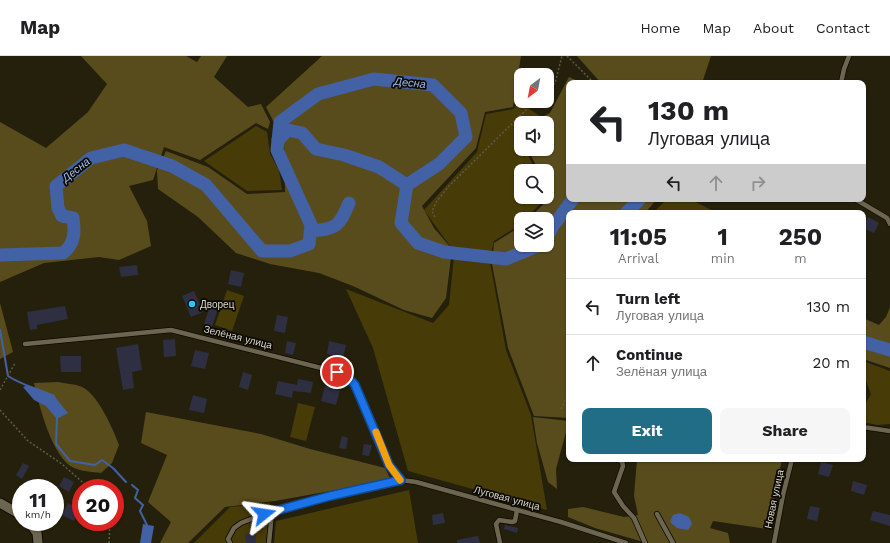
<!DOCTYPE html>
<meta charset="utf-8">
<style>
body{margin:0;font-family:"Work Sans",sans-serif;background:#f6f6f6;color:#202124;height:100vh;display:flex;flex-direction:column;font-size:15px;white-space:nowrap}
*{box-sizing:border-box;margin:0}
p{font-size:13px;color:#757577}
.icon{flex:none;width:22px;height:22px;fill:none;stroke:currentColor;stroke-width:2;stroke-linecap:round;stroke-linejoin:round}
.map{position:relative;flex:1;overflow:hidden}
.drawer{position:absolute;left:566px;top:154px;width:300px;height:252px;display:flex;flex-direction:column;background:#fff;border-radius:8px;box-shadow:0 1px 3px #0004}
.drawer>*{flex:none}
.hud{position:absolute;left:566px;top:24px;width:300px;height:122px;border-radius:8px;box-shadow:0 1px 3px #0004;background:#fff;color:#202124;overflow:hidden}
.needle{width:26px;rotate:212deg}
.tools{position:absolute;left:514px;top:12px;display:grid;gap:8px}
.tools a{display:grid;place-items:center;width:40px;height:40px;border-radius:8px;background:#fff;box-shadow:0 1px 3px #0004;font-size:20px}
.speed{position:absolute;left:12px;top:423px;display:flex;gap:8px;font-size:20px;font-weight:700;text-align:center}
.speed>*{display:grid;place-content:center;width:52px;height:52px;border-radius:50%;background:#fff;box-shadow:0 1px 3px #0004;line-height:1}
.speed small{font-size:10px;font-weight:400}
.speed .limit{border:6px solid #d22;background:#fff;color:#111}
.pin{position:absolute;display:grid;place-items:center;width:34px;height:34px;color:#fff;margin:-17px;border:2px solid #fff;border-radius:50%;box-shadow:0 1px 4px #0007}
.me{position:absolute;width:44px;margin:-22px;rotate:75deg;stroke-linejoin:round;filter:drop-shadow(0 0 3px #0008)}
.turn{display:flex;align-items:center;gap:14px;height:84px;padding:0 16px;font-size:18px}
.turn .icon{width:52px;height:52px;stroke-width:2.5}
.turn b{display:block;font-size:28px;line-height:34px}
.lanes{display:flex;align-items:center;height:38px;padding:0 16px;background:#0003;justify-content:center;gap:20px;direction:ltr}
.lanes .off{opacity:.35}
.eta{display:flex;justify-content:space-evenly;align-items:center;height:68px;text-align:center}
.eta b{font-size:24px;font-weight:700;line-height:28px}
.button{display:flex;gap:8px;margin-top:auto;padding:8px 16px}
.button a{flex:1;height:46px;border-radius:8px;background:#226d86;color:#fff;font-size:16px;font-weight:700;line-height:46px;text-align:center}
.button a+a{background:#f6f6f6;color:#202124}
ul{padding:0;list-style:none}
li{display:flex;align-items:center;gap:12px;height:56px;padding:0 16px;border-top:1px solid #e0e0e0}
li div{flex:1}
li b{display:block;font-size:15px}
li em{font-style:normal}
header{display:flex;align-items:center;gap:24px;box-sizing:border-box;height:56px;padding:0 20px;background:#fff;border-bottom:1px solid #e0e0e0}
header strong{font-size:19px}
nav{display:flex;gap:22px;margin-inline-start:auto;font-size:14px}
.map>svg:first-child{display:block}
.green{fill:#473b08}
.forest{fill:#594c1c}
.water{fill:#4361a5}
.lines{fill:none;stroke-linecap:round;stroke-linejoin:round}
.stream{stroke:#4361a5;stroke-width:2}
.river{stroke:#4361a5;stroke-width:13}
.building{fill:#2e2f42}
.service-casing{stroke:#0e0900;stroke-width:6}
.minor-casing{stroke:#0e0900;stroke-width:11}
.path{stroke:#5f5b49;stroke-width:1.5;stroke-dasharray:2 2;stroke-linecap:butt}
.service{stroke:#6c6650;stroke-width:4.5}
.minor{stroke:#6c6650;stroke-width:9}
.route-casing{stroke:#114b97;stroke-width:10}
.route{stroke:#1a73e8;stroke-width:7}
.slow{stroke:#f59e0b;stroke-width:7}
.poi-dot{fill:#25c9fe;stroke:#0c0a03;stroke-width:1.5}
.labels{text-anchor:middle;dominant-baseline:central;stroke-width:3.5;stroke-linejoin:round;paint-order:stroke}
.poi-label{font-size:10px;fill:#dad6ca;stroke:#0c0a03;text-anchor:start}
.street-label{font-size:10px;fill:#dad6ca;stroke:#0c0a03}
.water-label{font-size:11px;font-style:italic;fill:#a2bef7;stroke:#0c0a03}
</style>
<header>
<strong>Map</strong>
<nav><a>Home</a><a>Map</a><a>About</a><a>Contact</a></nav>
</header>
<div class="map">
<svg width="890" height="487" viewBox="0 0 890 487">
<rect width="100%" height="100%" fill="#25200c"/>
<g class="green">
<path d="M517,45l23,15 -2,7h-17v26h8l-2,4 9,18h-15v26h26v-4l1,3 -23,23h-4v4l-3,3 -24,15 -3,12 -39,-4 -28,-39 53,-58 9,-38 28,-5z"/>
<path d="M256,70l11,6 3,22 9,16 3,20 -35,1 -43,-30z"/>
<path d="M667,143h23l27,14h-64z"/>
<path d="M454,200l36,6 16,88 25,65 16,95 -139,-39 -35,-123 -27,-59 87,34 16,-18z"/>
<path d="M227,234l17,6 -12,35 -17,-6z"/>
<path d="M866,306l24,9v53l-13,1 -14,-3v-14l8,-14 -5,-13 -3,-2v-16z"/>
<path d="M298,347l17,4 -9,34 -16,-4z"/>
<path d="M409,434l9,53h-144l2,-22z"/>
<path d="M270,447l-4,40h-72l36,-36z"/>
</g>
<g class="forest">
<path d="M81,0h105l11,6 4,-6h26l-13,21 34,30 13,-3 9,18 -2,7 -12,-6 -56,37 -36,-13 -11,33 -24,6 18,35 4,25 -32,14 -20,-3 -55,6 -44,19v-160l46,26 42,-36 19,-28z"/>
<path d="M322,0h199l-8,51 -28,5 -9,36 -54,58 12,22 18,21 -6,49 -14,20 -28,-8 -51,-24 -34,-13 -49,-9 -34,-11 -38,-36 -40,-28 -1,-19 9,-19 42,16 39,27 38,-2 -1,-50 -18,-35z"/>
<path d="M577,0h134l-9,27h-101z"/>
<path d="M569,21l14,6h-14v116h88l-12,14h-76v205l-35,-2 -26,-68 -16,-84 2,-21 27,-17v19h26v-26h-19l23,-22 -4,-9v-17h-8l-10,-19 2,-3h16v-26h-7l2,-6 8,-4z"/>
<path d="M0,247l13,49 -13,7z"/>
<path d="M890,251v61l-27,-9v-41l16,7 7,-8z"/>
<path d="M59,326c7,2 19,2 25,6 15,9 29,41 35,57l-7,18 -11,10c-9,-1 -20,-2 -27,-5 -22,-10 -35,-63 -40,-85z"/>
<path d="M146,356l115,22 49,15 75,19 6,12 -116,21 -50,6 -37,36h-28l11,-21 -23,-20 19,-47 -26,-12z"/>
<path d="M533,361l36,4 -13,48 1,20 -9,-7 -11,-39z"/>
<path d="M637,403h145l-14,70 -55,-8 -3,7 18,5 2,10h-83l-52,-15 -27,-11v-8l15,-2 41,10 14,-2 -4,-19z"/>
</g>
<g class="water">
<path d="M28,329l26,11 14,17 -11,6 -11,-13 -12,-6 -11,-13z"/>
<path d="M680,457l9,4 3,7 -4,6 -11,-2 -7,-6 3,-7z"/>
<path d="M143,468l11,2 -3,17h-11z"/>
</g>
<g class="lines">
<g class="stream">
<path d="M0,274l8,46c13,9 31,13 46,20l1,3"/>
<path d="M57,361l-1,27 14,17 25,4 7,-5 11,8 13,14"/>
<path d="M132,429l6,5 -3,8 8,7 -3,6 8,16"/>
</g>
<g class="river">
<path d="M278,84l10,-10 14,3 14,16 28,6 35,12 28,18"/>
<path d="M626,157l14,-14"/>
<path d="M311,175c25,-2 28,-4 38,-28"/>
<path d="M547,181l6,-11 20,-27"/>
<path d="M0,199l63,-2c12,-9 12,-21 10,-35l-11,-2 -4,-8 -2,-22 35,-28 33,-8 48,16 34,19 56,66h28l19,-7 2,-19 -34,-75 3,-28 38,-28 56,-15 59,6 28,28 5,24 -27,27 -32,21 -6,38 17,20 26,9 62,7 34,-14"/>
<path d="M863,286l27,8"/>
</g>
</g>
<g class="building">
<path d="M868,161l11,6 -5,10 -11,-5z"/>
<path d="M137,209l1,10 -17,2 -2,-10z"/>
<path d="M231,214l13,3 -3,14 -13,-3z"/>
<path d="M194,235l9,21 -12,5 -9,-21z"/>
<path d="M211,247l8,2 -7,22 -8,-3z"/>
<path d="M65,250l3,13 -31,6v4l-7,1 -3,-18z"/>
<path d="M277,259l11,2 -3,16 -11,-2z"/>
<path d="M175,283l1,17 -12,1 -1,-17z"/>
<path d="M287,285l9,2 -3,12 -8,-2z"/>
<path d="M329,285l17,4 -3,13 -16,-4z"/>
<path d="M138,288l4,26 -10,2 2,16 -11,2 -7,-42z"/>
<path d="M195,294l14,3 -4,16 -14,-3z"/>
<path d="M60,300h21v16h-20z"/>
<path d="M243,316l9,3 -4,15 -9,-3z"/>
<path d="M298,323l15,3 -2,11 -18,-2 -1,7 -17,-4 3,-13 19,4z"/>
<path d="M325,330l15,4 -4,15 -15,-4z"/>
<path d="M193,339l14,4 -3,14 -15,-3z"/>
<path d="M342,380l6,2 -2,11 -7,-1z"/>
<path d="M364,388l8,1 -3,11 -7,-1z"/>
<path d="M821,406l12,3 -4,12 -11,-3z"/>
<path d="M23,407l6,3 -7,13 -6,-4z"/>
<path d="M64,421l10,5 -5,10 -10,-6z"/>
<path d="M853,425l14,4 -3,10 -13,-4z"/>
<path d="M68,447l11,6 -5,12 -12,-6z"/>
<path d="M810,450l10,2 -3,13 -10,-2z"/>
<path d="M873,455l17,4v11l-20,-6z"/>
<path d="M443,457l2,10 -12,2 -1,-10z"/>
<path d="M505,469l13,3 -1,5 -13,-4z"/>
<path d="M256,477v10h-10l-1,-9z"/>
<path d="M478,480l2,7h-23v-3z"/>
</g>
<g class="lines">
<g class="service-casing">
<g id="service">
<path d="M841,27l3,-14 5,-13"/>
<path d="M855,143l32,19 3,6"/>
<path d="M25,288l146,-14 166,42 10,4 8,9 34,80 12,15 15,2 145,40 65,21"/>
<path d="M863,371l27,4"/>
<path d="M615,403l7,2 1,5 -9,26 9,14 11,12 11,25"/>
<path d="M657,458l16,29"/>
<path d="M230,487l-2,-4 6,-11 7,-5 15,-6 74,-20 71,-17"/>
<path d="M269,487l3,-31"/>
<path d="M500,487l-4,-19 3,-4 13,2 3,-1 2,-11"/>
<path d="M774,487l9,-48 9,-36"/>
</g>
</g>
<g class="minor-casing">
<g id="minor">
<path d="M0,447l21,12"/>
<path d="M29,466l8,11 1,10"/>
</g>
</g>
<g class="path">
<path d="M567,0l27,27"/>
<path d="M547,34l8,-7 7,-27"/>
<path d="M435,161l-3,-6 5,-10 11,-14 87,-86"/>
<path d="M0,334l15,-27"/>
<path d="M561,353l8,-17"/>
<path d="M0,354l28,31 34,23 27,24"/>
<path d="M109,487l1,-21"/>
</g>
<use href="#service" class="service"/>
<use href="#minor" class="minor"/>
</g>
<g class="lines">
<g class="route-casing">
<path id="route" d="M264,458l66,-18 71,-16 -12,-15 -34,-80 -8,-9 -10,-4"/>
</g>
<use href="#route" class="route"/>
<path class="slow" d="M376,376l13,33 11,15"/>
</g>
<circle class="poi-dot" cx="192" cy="248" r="4"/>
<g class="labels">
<g class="poi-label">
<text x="200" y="248">Дворец</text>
</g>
<g class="street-label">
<text transform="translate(238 281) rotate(14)">Зелёная улица</text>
<text transform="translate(507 442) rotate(15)">Луговая улица</text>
<text transform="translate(774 443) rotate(-78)">Новая улица</text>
</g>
<g class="water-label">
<text transform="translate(410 27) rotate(6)">Десна</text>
<text transform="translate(76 114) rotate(-38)">Десна</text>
</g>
</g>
</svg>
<div class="tools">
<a><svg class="needle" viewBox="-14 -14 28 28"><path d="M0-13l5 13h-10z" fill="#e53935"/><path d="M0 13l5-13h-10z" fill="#757577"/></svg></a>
<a><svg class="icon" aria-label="sound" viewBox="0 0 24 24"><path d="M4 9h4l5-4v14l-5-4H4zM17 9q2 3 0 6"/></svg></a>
<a><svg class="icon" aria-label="search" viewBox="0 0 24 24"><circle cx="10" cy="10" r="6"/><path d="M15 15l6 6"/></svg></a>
<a><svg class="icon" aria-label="layers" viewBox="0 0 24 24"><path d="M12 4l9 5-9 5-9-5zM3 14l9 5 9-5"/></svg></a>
</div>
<div class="speed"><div>11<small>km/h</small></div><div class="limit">20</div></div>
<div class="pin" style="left:337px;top:316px;background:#d93025"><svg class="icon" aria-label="arrive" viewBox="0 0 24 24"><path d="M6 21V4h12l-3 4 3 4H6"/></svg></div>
<svg class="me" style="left:264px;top:458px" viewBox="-20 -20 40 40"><path d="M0-17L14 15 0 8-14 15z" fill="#1a73e8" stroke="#fff" stroke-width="4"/></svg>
<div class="hud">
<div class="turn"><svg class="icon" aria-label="left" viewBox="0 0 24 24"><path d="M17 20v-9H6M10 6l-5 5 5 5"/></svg><div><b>130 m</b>Луговая улица</div></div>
<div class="lanes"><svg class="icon" aria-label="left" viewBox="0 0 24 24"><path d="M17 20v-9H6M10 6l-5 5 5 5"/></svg><svg class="icon off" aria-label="ahead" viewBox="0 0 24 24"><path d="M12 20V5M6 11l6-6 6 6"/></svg><svg class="icon off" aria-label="right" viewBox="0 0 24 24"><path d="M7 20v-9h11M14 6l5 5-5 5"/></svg></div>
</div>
<section class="drawer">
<div class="eta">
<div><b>11:05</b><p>Arrival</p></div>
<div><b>1</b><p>min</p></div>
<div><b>250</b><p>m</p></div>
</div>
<ul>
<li><svg class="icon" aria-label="left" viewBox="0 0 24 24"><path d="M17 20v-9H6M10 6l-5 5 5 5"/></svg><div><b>Turn left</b><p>Луговая улица</p></div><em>130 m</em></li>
<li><svg class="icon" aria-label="ahead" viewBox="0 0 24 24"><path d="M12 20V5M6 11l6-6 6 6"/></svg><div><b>Continue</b><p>Зелёная улица</p></div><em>20 m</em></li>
</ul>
<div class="button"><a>Exit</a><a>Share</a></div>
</section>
</div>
